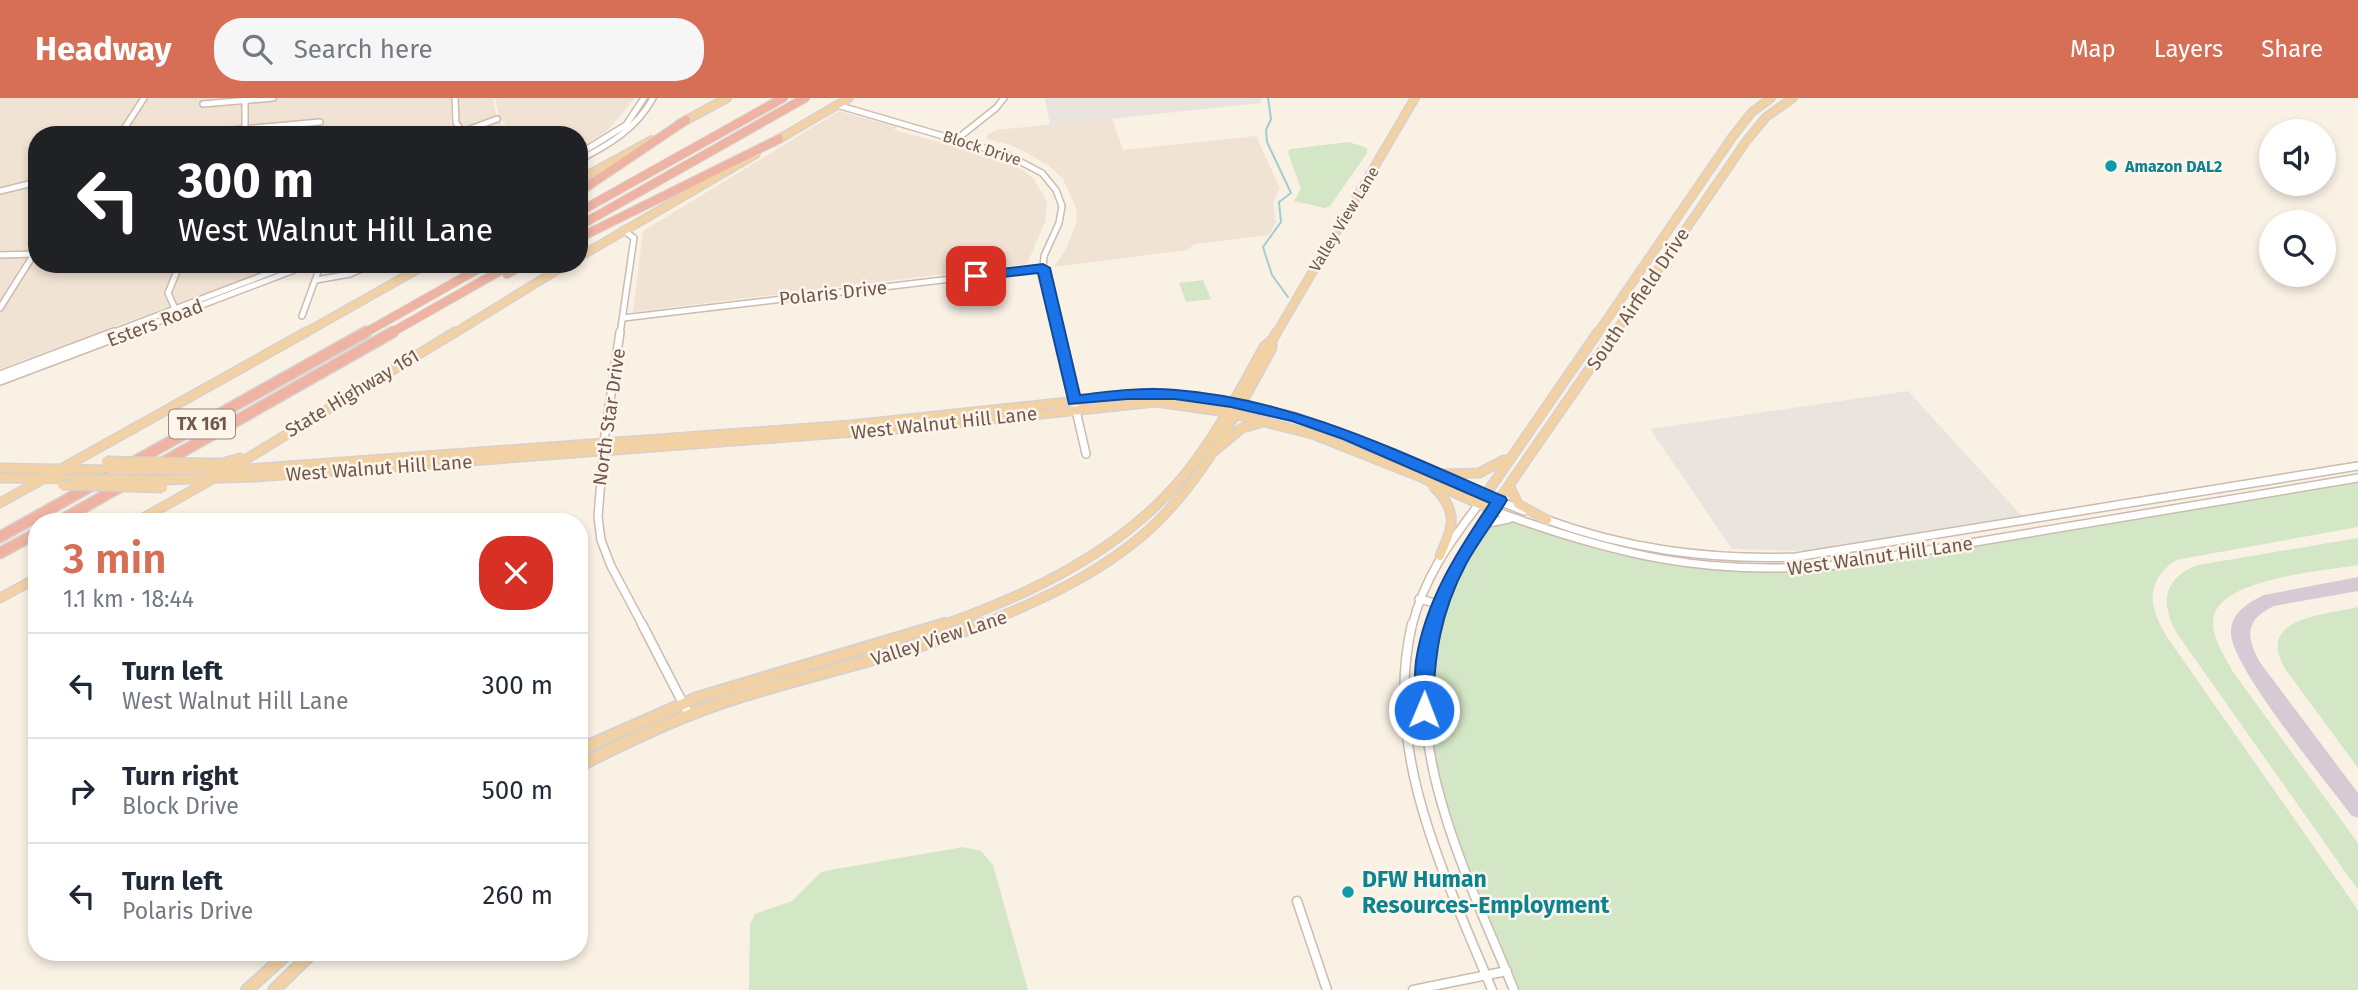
<!DOCTYPE html>
<meta charset="utf-8">
<style>
body{margin:0;font-family:"Fira Sans",sans-serif;background:#f6f6f7;color:#1f2937;height:100vh;display:flex;flex-direction:column;font-size:26px;white-space:nowrap}
*{box-sizing:border-box;margin:0}
p{font-size:23px;color:#747a83}
.icon{flex:none;width:38px;height:38px;fill:none;stroke:currentColor;stroke-width:2;stroke-linecap:round;stroke-linejoin:round}
.map{position:relative;flex:1;overflow:hidden}
.sheet{position:absolute;left:28px;top:415px;width:560px;height:448px;display:flex;flex-direction:column;background:#fff;border-radius:28px;box-shadow:0 4px 10px #0003}
.sheet>*{flex:none}
.banner{position:absolute;left:28px;top:28px;width:560px;height:147px;border-radius:28px;box-shadow:0 4px 10px #0003;background:#202124;color:#fff;overflow:hidden}
.buttons{position:absolute;left:2259px;top:21px;display:grid;gap:14px}
.buttons a{display:grid;place-items:center;width:77px;height:77px;border-radius:50%;background:#fff;box-shadow:0 4px 10px #0003;font-size:35px}
.pin{position:absolute;display:grid;place-items:center;width:60px;height:60px;color:#fff;margin:-30px;border-radius:14px;box-shadow:0 4px 10px #0006}
.me{position:absolute;width:77px;margin:-38px;rotate:1deg;stroke-linejoin:round;filter:drop-shadow(0 0 5px #0008)}
.turn{display:flex;align-items:center;gap:24px;height:147px;padding:0 35px;font-size:32px}
.turn .icon{width:91px;height:91px;stroke-width:2.5}
.turn b{display:block;font-size:49px;line-height:60px}
.round{display:grid;place-items:center;flex:none;width:74px;height:74px;border-radius:28px;background:#f6f6f7}
.headline{display:flex;align-items:center;justify-content:space-between;height:119px;padding:0 35px}
h1{font-size:42px;font-weight:600;line-height:52px;color:#d76e56}
ul{padding:0;list-style:none}
li{display:flex;align-items:center;gap:21px;height:105px;padding:0 35px;border-top:2px solid #e0e1e3}
li div{flex:1}
li b{display:block;font-size:26px}
li em{font-style:normal}
header{display:flex;align-items:center;gap:42px;box-sizing:border-box;height:98px;padding:0 35px;background:#d76e56;color:#fff}
header strong{font-size:33px}
nav{display:flex;gap:38px;margin-inline-start:auto;font-size:24px}
.search{width:490px;height:63px;background:#f6f6f7;display:flex;align-items:center;gap:18px;box-sizing:border-box;padding:0 24px;border-radius:28px;color:#747a83;font-size:26px}
.map>svg:first-child{display:block}
.residential{fill:#f1e3d4}
.industrial{fill:#eae4df}
.green{fill:#d3e6c5}
.lines{fill:none;stroke-linecap:round;stroke-linejoin:round}
.stream{stroke:#a3ccd2;stroke-width:2}
.taxiway{fill:#d6cbd4;fill-rule:evenodd}
.minor-far2-casing{stroke:#ccbbaf;stroke-width:8}
.minor-far1-casing{stroke:#ccbbaf;stroke-width:10}
.minor-casing{stroke:#ccbbaf;stroke-width:11}
.major-far2-casing{stroke:#d7d0cd;stroke-width:10}
.major-far1-casing{stroke:#d7d0cd;stroke-width:11}
.major-casing{stroke:#d7d0cd;stroke-width:14}
.highway-far1-casing{stroke:#d7d0cd;stroke-width:10}
.highway-casing{stroke:#d7d0cd;stroke-width:13}
.minor-far2{stroke:#fff;stroke-width:5}
.minor-far1{stroke:#fff;stroke-width:7}
.minor{stroke:#fff;stroke-width:8}
.major-far2{stroke:#f2d2a4;stroke-width:7}
.major-far1{stroke:#f2d2a4;stroke-width:8}
.major{stroke:#f2d2a4;stroke-width:10}
.highway-far1{stroke:#eeb3a2;stroke-width:8}
.highway{stroke:#eeb3a2;stroke-width:10}
.major-bridge-casing{stroke:#d7d0cd;stroke-width:11;stroke-linecap:butt}
.major-bridge{stroke:#f2d2a4;stroke-width:8}
.route{fill:#1a73e8;stroke:#114b97;stroke-width:2}
.culture-dot{fill:#0f9aa8;stroke:#fdf5eb;stroke-width:2.5}
.labels{text-anchor:middle;dominant-baseline:central;stroke-width:5;stroke-linejoin:round;paint-order:stroke}
.far-street-label{font-size:16px;fill:#70584d;stroke:#fdf5eb}
.far-culture-label{font-size:16px;font-weight:bold;fill:#0d838f;stroke:#fdf5eb;text-anchor:start}
.shield{fill:#fdf5eb;stroke:#9a877c;stroke-width:2}
.shield-label{font-size:18px;font-weight:bold;fill:#70584d}
.street-label{font-size:19px;fill:#70584d;stroke:#fdf5eb}
.near-culture-label{font-size:23px;font-weight:bold;fill:#0d838f;stroke:#fdf5eb;text-anchor:start}
</style>
<header>
<strong>Headway</strong>
<div class="search"><svg class="icon" aria-label="search" viewBox="0 0 24 24"><circle cx="10" cy="10" r="6"/><path d="M15 15l6 6"/></svg>Search here</div>
<nav><a>Map</a><a>Layers</a><a>Share</a></nav>
</header>
<div class="map">
<svg width="2358" height="892" viewBox="0 0 2358 892">
<rect width="100%" height="100%" fill="#faf1e5"/>
<g class="residential">
<path d="M0,0h451v29l-29,8h-385v129h246l-283,105z"/>
<path d="M455,0h38l4,21 14,16h-45l-12,-19z"/>
<path d="M495,0h140l-27,32 -29,19v-14h-65l-15,-18z"/>
<path d="M839,13l58,16 -3,3 75,20 52,19 13,10 13,23 -2,20 -18,42 -394,48 10,-81z"/>
<path d="M1112,20l11,32 133,-14 24,52 -7,15 3,19 -7,13 -74,9 -8,6 -133,17 12,-18 11,-28 -1,-13 -13,-29 -14,-13 -22,-13 -16,-8 -24,-6v-4l9,-5z"/>
</g>
<g class="industrial">
<path d="M1045,0h215l2,5 -212,22z"/>
<path d="M1908,293l114,125 -210,35 -80,-2 -82,-120z"/>
</g>
<g class="green">
<path d="M1349,44l18,6v5l-37,53 -5,2 -31,-7 7,-12 -13,-37 2,-3z"/>
<path d="M1203,182l8,19 -25,3 -7,-19z"/>
<path d="M2358,383v46l-182,33c-32,22 -27,47 -9,77l191,273v80h-838c-53,-131 -139,-286 -59,-424 10,-17 23,-45 47,-45 12,1 24,7 35,11 22,8 43,15 66,21 86,21 170,24 257,10z"/>
<path d="M2358,440v27c-32,6 -145,13 -145,57 0,18 12,35 20,50l125,171v47l-180,-255c-18,-30 -16,-57 20,-70z"/>
<path d="M2358,509v161l-72,-98c-33,-52 38,-55 72,-63z"/>
<path d="M963,749l18,4 12,14 35,125h-279l1,-66 5,-10 37,-13 29,-29 9,-2z"/>
</g>
<g class="lines">
<path class="stream" d="M1268,0l3,21 -5,11 1,12 24,51 -12,9 2,20 -18,25 9,28 16,22"/>
<path class="taxiway" d="M2358,479v14l-84,15c-29,14 -28,29 -15,55l99,132v25l-7,-3c-25,-34 -118,-146 -120,-181 -1,-20 16,-31 33,-39z"/>
<g class="minor-far2-casing">
<g id="minor-far2">
<path d="M455,0l1,25 9,12"/>
<path d="M245,1v36"/>
<path d="M203,6l70,-6"/>
<path d="M837,7l171,50 34,18 14,17 6,16 -3,17 -15,33 -1,12 15,66"/>
<path d="M462,34l35,-13"/>
<path d="M187,36l133,-12"/>
<path d="M120,37l24,-37"/>
<path d="M437,37l23,-6"/>
<path d="M957,41l39,-31 8,-10"/>
<path d="M579,56l47,-29 18,-27"/>
<path d="M579,62c30,-15 58,-32 74,-62"/>
<path d="M0,93l37,-9"/>
<path d="M0,157l34,-1 -34,54"/>
<path d="M316,182l34,-6 23,-10"/>
<path d="M176,213l-8,-18 12,-29"/>
<path d="M302,218l16,-44 -5,-8"/>
<path d="M623,220l420,-50"/>
<path d="M109,236l184,-70"/>
<path d="M126,236l184,-70"/>
<path d="M620,236l14,-96 -11,-8"/>
</g>
</g>
<g class="minor-far1-casing">
<g id="minor-far1">
<path d="M620,234l-16,110 -6,75 3,23 10,26 32,60"/>
<path d="M1058,234l28,122"/>
<path d="M0,277l114,-43"/>
<path d="M0,283l130,-49"/>
<path d="M1499,403l25,10"/>
<path d="M1542,420c83,31 165,42 254,39l562,-91"/>
<path d="M1483,426l26,-5"/>
<path d="M1419,501l20,5"/>
<path d="M1412,528c12,-48 37,-83 67,-122"/>
<path d="M1433,528l17,-49 42,-67c123,45 214,67 346,55l520,-87"/>
</g>
</g>
<g class="minor-casing">
<g id="minor">
<path d="M642,526l47,91"/>
<path d="M1412,526c-30,128 33,251 80,366"/>
<path d="M1434,526c-36,119 36,258 80,366"/>
<path d="M1297,803l30,89"/>
<path d="M1413,892l94,-19"/>
</g>
</g>
<g class="major-far2-casing">
<g id="major-far2">
<path d="M679,26l48,-26"/>
<path d="M774,44l75,-44"/>
<path d="M579,82l73,-40"/>
<path d="M579,159l177,-103"/>
<path d="M303,236l124,-70"/>
<path d="M453,236l114,-70"/>
<path d="M1276,236l139,-236"/>
<path d="M1597,236l136,-198 19,-24 19,-14"/>
<path d="M1614,236l133,-194 19,-23 27,-19"/>
</g>
</g>
<g class="major-far1-casing">
<g id="major-far1">
<path d="M1212,355l30,-25 18,-5"/>
<path d="M204,365h18l18,-5"/>
<path d="M0,370l110,2"/>
<path d="M230,371l225,-137"/>
<path d="M192,372l54,-1 605,-44 302,-32 57,6 85,18 53,19 151,65"/>
<path d="M1445,376l34,-1 25,-13"/>
<path d="M0,380l76,1"/>
<path d="M161,382l94,-3 653,-49 248,-26 70,10 86,22 106,42 74,34 123,-178"/>
<path d="M1434,389c25,25 19,39 6,69"/>
<path d="M1510,389l8,17 29,16"/>
<path d="M1484,399l114,-165"/>
<path d="M0,405l306,-171"/>
<path d="M136,424l73,-41"/>
<path d="M0,500l37,-20"/>
<path d="M940,528c89,-31 181,-75 242,-148 33,-40 57,-86 82,-131l8,-7"/>
<path d="M977,528c61,-24 127,-54 176,-100 52,-49 85,-116 119,-178v-8l5,-8"/>
</g>
</g>
<g class="major-casing">
<g id="major">
<path d="M579,652l118,-52 248,-74"/>
<path d="M579,668c50,-26 102,-51 157,-68 81,-26 165,-42 245,-74"/>
<path d="M247,892l42,-38"/>
<path d="M274,892l39,-38"/>
</g>
</g>
<g class="highway-far1-casing">
<g id="highway-far1">
<path d="M579,94l107,-72"/>
<path d="M579,114l204,-114"/>
<path d="M579,128l226,-128"/>
<path d="M579,140l200,-99"/>
<path d="M507,176l18,-10"/>
<path d="M363,236l124,-70"/>
<path d="M389,236l123,-70"/>
</g>
</g>
<g class="highway-casing">
<g id="highway">
<path d="M58,424l335,-190"/>
<path d="M0,439l366,-205"/>
<path d="M0,455l37,-20"/>
</g>
</g>
<use href="#minor-far2" class="minor-far2"/>
<use href="#minor-far1" class="minor-far1"/>
<use href="#minor" class="minor"/>
<use href="#major-far2" class="major-far2"/>
<use href="#major-far1" class="major-far1"/>
<use href="#major" class="major"/>
<use href="#highway-far1" class="highway-far1"/>
<use href="#highway" class="highway"/>
<g class="major-bridge-casing">
<g id="major-bridge">
<path d="M106,363l98,2"/>
<path d="M110,372h82"/>
<path d="M76,381l85,1"/>
<path d="M62,387l101,3"/>
</g>
</g>
<use href="#major-bridge" class="major-bridge"/>
</g>
<path class="route" d="M1043,166l7,4 30,127c32,-4 64,-8 96,-5 117,9 222,61 329,107l2,3c-13,22 -29,42 -41,64 -26,49 -32,92 -33,146l-3,5 -6,3 -7,-3 -2,-5c0,-16 -1,-33 1,-49 9,-60 41,-109 74,-158l-147,-64 -51,-18 -61,-14 -56,-8h-48l-58,5 -31,-131 -62,7 -6,-4 6,-4z"/>
<g class="culture-dot">
<circle cx="2111" cy="68" r="7"/>
<circle cx="1348" cy="794" r="7"/>
</g>
<g class="labels">
<g class="far-street-label">
<text transform="translate(982 50) rotate(18)">Block Drive</text>
<text transform="translate(1344 121) rotate(-59)">Valley View Lane</text>
</g>
<g class="far-culture-label">
<text x="2125" y="68">Amazon DAL2</text>
</g>
<rect class="shield" x="169" y="311.5" width="66" height="29" rx="5"/>
<g class="shield-label">
<text x="202" y="326">TX 161</text>
</g>
<g class="street-label">
<text transform="translate(833 195) rotate(-6)">Polaris Drive</text>
<text transform="translate(1638 201) rotate(-56)">South Airfield Drive</text>
<text transform="translate(155 225) rotate(-21)">Esters Road</text>
<text transform="translate(352 295) rotate(-31)">State Highway 161</text>
<text transform="translate(609 319) rotate(-82)">North Star Drive</text>
<text transform="translate(944 325) rotate(-6)">West Walnut Hill Lane</text>
<text transform="translate(379 370) rotate(-4)">West Walnut Hill Lane</text>
<text transform="translate(1880 458) rotate(-8)">West Walnut Hill Lane</text>
<text transform="translate(939 540) rotate(-18)">Valley View Lane</text>
</g>
<g class="near-culture-label">
<text x="1362" y="781">DFW Human<tspan x="1362" dy="26">Resources-Employment</tspan></text>
</g>
</g>
</svg>
<div class="buttons">
<a><svg class="icon" aria-label="sound" viewBox="0 0 24 24"><path d="M4 9h4l5-4v14l-5-4H4zM17 9q2 3 0 6"/></svg></a>
<a><svg class="icon" aria-label="search" viewBox="0 0 24 24"><circle cx="10" cy="10" r="6"/><path d="M15 15l6 6"/></svg></a>
</div>
<div class="pin" style="left:976px;top:178px;background:#d93025"><svg class="icon" aria-label="arrive" viewBox="0 0 24 24"><path d="M6 21V4h12l-3 4 3 4H6"/></svg></div>
<svg class="me" style="left:1424px;top:612px" viewBox="-20 -20 40 40"><circle r="17" fill="#1a73e8" stroke="#fff" stroke-width="3"/><path d="M0-11L8 9 0 5-8 9z" fill="#fff"/></svg>
<div class="banner">
<div class="turn"><svg class="icon" aria-label="left" viewBox="0 0 24 24"><path d="M17 20v-9H6M10 6l-5 5 5 5"/></svg><div><b>300 m</b>West Walnut Hill Lane</div></div>
</div>
<section class="sheet">
<div class="headline"><div><h1>3 min</h1><p>1.1 km · 18:44</p></div><a class="round" style="background:#d93025;color:#fff"><svg class="icon" aria-label="close" viewBox="0 0 24 24"><path d="M6 6l12 12M18 6L6 18"/></svg></a></div>
<ul>
<li><svg class="icon" aria-label="left" viewBox="0 0 24 24"><path d="M17 20v-9H6M10 6l-5 5 5 5"/></svg><div><b>Turn left</b><p>West Walnut Hill Lane</p></div><em>300 m</em></li>
<li><svg class="icon" aria-label="right" viewBox="0 0 24 24"><path d="M7 20v-9h11M14 6l5 5-5 5"/></svg><div><b>Turn right</b><p>Block Drive</p></div><em>500 m</em></li>
<li><svg class="icon" aria-label="left" viewBox="0 0 24 24"><path d="M17 20v-9H6M10 6l-5 5 5 5"/></svg><div><b>Turn left</b><p>Polaris Drive</p></div><em>260 m</em></li>
</ul>
</section>
</div>
